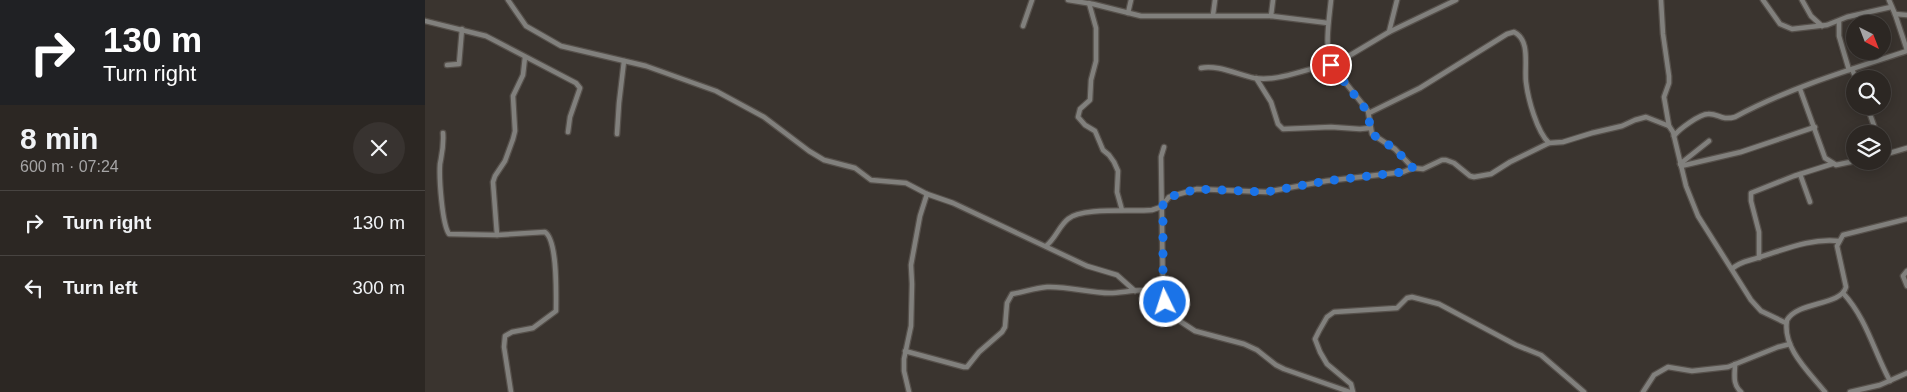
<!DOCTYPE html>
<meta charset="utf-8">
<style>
body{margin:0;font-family:Arial,sans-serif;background:#383330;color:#f1f3f6;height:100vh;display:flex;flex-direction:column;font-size:19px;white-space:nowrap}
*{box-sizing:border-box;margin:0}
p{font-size:16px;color:#a6a5a6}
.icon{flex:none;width:28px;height:28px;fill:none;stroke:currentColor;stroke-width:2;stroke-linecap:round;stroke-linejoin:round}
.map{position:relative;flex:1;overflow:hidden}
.sheet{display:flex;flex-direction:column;background:#2c2723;width:425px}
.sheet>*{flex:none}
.banner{background:#202124;color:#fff;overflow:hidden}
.needle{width:32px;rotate:138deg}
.buttons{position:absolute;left:1421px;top:15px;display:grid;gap:10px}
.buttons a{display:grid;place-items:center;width:45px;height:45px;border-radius:50%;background:#2c2723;box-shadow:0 2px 12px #0003,0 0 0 1px #484441;font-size:25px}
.pin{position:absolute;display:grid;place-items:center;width:42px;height:42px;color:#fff;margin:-21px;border:2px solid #fff;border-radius:50%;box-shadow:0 1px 5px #0007}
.me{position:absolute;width:55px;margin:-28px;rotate:356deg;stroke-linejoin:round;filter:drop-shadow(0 0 4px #0008)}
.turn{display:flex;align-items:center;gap:18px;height:105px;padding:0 20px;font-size:22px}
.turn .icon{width:65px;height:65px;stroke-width:2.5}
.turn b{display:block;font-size:35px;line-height:42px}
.round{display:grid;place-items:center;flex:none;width:52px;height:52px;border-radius:26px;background:#383330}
.overview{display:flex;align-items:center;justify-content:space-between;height:85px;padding:0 20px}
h1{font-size:30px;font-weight:800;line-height:38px}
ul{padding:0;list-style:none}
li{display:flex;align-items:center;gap:15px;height:65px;padding:0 20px;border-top:1px solid #484441}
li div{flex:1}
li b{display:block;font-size:19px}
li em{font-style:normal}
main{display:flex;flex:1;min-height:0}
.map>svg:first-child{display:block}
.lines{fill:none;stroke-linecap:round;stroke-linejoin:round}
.street-casing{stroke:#56504b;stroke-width:7}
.street{stroke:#81807d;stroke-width:4.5}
.route{stroke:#1a73e8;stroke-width:9;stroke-dasharray:0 16.2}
</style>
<main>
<section class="sheet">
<div class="banner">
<div class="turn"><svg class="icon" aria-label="right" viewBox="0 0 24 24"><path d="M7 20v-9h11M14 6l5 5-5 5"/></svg><div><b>130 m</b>Turn right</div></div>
</div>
<div class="overview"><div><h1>8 min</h1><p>600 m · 07:24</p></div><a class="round"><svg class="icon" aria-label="close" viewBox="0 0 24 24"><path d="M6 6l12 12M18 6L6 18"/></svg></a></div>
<ul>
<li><svg class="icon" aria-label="right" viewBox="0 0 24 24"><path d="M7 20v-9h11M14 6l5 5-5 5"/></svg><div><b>Turn right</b></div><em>130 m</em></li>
<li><svg class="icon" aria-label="left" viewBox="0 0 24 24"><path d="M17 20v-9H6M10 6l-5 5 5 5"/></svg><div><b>Turn left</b></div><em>300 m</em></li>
</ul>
</section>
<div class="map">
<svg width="1482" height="392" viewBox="0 0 1482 392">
<rect width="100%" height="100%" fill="#3a342f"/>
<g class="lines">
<g class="street-casing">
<g id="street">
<path d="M83,0l18,26 35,20 85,20 70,25 48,26 45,34 15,9 31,8 16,12 35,3 21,11 26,9 134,63 30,9 18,16"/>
<path d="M643,0l25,4 48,12h130l57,7"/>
<path d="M906,0c-2,20 -6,43 -1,63l38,48 4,23 23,15 18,19 10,1 19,-9h4l8,3 16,13 4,1 17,-3 19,-12 39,-19"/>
<path d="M1236,0l2,34 6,42v7l-5,14 5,29 4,6 13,54 12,30 53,84 10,11 25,12"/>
<path d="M1338,0l17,24 12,5 35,-4 20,-8 44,-10"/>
<path d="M1377,0l9,16 11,10"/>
<path d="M1464,0l6,14 12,36"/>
<path d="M664,3l7,25v33l-5,19 -1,20 -10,9 -2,8 7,8 10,6 8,19 6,5 5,7 4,9 -1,21 5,18"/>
<path d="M703,13l3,-13"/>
<path d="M1470,14l12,1"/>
<path d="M788,15l2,-15"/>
<path d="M846,16l2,-16"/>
<path d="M0,21l61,15 90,47 4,5 -10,29 -2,15"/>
<path d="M1414,21v15l10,34"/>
<path d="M598,26l9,-26"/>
<path d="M964,32l8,-32"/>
<path d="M22,65l12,-1 3,-35"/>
<path d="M907,66l57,-34 67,-32"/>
<path d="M776,68c15,-4 38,7 53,10 26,4 51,-10 77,-13"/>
<path d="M1427,69l4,10"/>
<path d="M831,78l15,24 7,22 5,5 48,-2 29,2 10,-1"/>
<path d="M1375,89l25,69 11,7 19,-4"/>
<path d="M1442,106l10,28"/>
<path d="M944,113l51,-25 87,-54 7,-2c17,8 10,35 12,50 2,17 11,50 23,61l14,-1 29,-9 30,-7 13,-6 11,-3 23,9"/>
<path d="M18,133c1,13 -1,20 -3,31 -1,14 2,60 9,70l48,1 48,-3c13,9 11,63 11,79l-23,17 -21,4 -7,4 -1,11 7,45"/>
<path d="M192,134l2,-31 5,-42"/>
<path d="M1249,136c5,-7 26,-22 34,-22 10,-1 13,7 27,3 54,-29 114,-47 172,-66"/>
<path d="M1458,155l24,-7"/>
<path d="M1255,164l29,-23"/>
<path d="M1256,166l60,-14 74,-25"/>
<path d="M1375,174l10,28"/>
<path d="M72,235l-4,-53 2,-6 10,-15 8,-22 2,-8 -2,-35 10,-21 2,-18"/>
<path d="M621,246c10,-8 13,-20 22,-27 14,-12 64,-7 84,-9l9,-3 8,-10 28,-8 69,3 60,-11 77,-9 10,-4"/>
<path d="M1334,258v-26l-8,-31v-8l43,-17 38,-12"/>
<path d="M1307,269c8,-8 18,-8 28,-12 26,-8 51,-19 79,-16"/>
<path d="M1482,271l-4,5 4,10"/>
<path d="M1418,293c24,26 31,59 47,88"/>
<path d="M738,296l-2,-139 3,-10"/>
<path d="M480,351l59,16h3l12,-15 23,-20 3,-5 2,-24 5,-9c12,-2 23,-6 35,-7 21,-1 42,6 63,6 16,0 40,-8 53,3l3,15 3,3 26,17 49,13 13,6 19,15 8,4 66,23"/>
<path d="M1310,364c0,10 -3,20 6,28"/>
<path d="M484,392l-5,-21v-12l7,-33 1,-42 -1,-19 9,-49 7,-22"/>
<path d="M928,392l-2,-8 -24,-20 -7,-12 -5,-13 4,-8 8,-14 7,-5 63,-4 10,-10 5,-1 27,7 77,41 25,10 43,37"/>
<path d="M1218,392l11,-17 14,-8 24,4 36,-4 50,-20 12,-3"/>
<path d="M1400,392c-16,-20 -43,-44 -38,-72 11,-19 54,-14 59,-33l-9,-41 6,-11 64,-16"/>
<path d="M1425,392l30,-7 27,-12"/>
</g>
</g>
<use href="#street" class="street"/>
</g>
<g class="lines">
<path class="route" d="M740,302l-2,-6v-93l6,-6 28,-8 69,3 60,-11 77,-9 10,-4 -18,-19 -23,-15 -5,-23 -36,-46"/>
</g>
</svg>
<div class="buttons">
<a><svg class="needle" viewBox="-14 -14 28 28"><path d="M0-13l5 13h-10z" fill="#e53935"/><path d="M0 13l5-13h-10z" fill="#a6a5a6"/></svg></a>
<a><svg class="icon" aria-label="search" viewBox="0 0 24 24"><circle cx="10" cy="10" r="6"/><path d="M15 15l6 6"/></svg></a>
<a><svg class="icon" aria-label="layers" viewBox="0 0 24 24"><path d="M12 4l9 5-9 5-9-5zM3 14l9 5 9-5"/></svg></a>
</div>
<div class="pin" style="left:906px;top:65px;background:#d93025"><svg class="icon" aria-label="arrive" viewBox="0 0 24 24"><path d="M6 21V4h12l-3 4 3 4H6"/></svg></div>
<svg class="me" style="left:740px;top:302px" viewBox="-20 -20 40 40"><circle r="17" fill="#1a73e8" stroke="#fff" stroke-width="3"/><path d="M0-11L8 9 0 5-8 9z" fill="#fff"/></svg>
</div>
</main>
